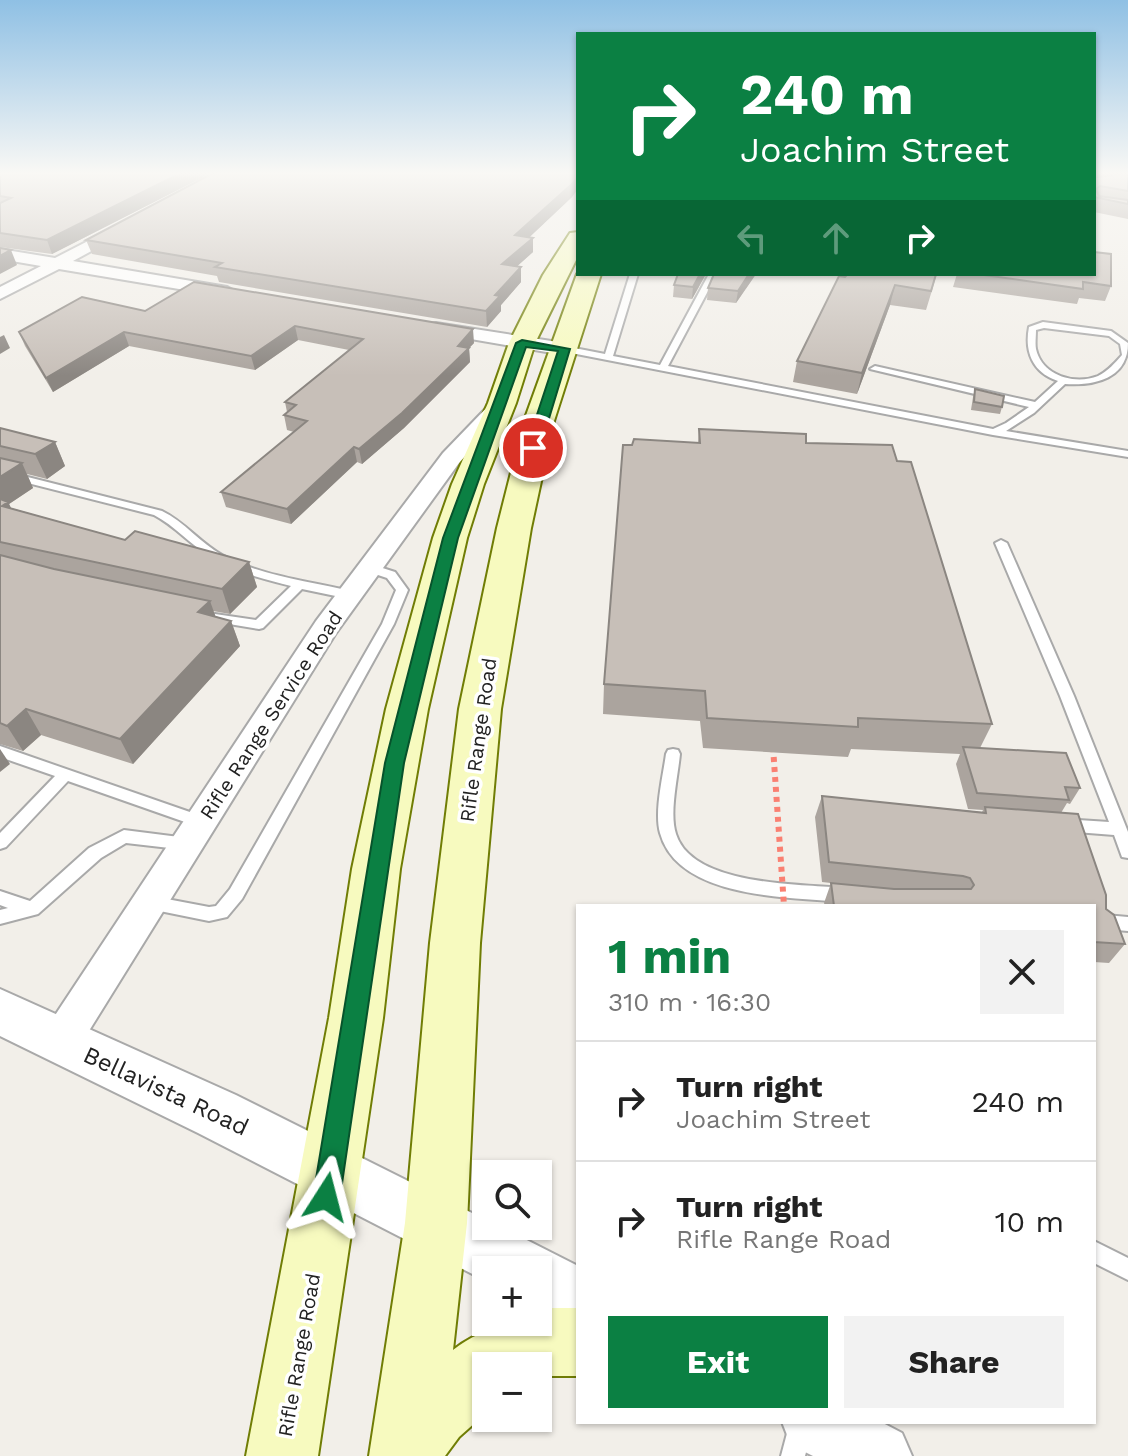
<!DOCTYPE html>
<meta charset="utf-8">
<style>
body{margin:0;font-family:"Work Sans",sans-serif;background:#f2f2f2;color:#222;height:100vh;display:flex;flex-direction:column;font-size:30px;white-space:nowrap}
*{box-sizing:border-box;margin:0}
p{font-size:26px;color:#767676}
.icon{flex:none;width:44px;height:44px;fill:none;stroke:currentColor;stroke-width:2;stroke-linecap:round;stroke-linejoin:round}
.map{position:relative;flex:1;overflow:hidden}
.panel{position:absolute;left:576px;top:904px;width:520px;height:520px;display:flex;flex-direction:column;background:#fff;border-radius:0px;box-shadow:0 2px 6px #0004}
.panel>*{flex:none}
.hud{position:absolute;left:576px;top:32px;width:520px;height:244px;border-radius:0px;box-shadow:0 2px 6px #0004;background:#0b8043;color:#fff;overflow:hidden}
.fabs{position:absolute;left:472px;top:1160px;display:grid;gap:16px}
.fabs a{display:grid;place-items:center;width:80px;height:80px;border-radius:0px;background:#fff;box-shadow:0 2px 6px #0004;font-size:40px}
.pin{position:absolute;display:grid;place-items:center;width:68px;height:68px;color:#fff;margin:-34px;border:4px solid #fff;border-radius:50%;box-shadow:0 2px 8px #0007}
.me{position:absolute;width:88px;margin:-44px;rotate:9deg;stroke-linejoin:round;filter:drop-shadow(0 0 6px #0008)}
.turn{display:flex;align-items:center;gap:28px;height:168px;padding:0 32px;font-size:36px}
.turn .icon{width:104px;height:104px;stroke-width:2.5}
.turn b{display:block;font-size:56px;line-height:68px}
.lanes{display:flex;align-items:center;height:76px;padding:0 32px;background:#0003;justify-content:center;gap:40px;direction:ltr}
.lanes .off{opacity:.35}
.round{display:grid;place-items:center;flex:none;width:84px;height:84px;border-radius:0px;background:#f2f2f2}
.overview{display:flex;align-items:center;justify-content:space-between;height:136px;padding:0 32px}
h1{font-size:48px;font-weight:700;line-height:60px;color:#0b8043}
.action{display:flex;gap:16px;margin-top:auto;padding:16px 32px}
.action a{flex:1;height:92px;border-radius:0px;background:#0b8043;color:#fff;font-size:32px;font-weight:700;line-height:92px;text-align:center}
.action a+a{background:#f2f2f2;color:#222}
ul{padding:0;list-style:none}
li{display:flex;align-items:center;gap:24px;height:120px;padding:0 32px;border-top:2px solid #e0e0e0}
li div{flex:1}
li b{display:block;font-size:30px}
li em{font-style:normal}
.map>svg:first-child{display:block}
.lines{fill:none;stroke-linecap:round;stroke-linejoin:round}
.service-casing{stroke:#a9a9a9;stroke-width:4}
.minor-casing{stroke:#a9a9a9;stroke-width:4}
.tertiary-casing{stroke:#a9a9a9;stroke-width:4}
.secondary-casing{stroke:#707d05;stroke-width:4}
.service{fill:#fff;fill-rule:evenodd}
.minor{fill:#fff;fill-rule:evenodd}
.tertiary{fill:#fff;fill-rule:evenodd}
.secondary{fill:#f7fabf;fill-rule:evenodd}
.path-bridge{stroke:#fa8072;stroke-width:6;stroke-dasharray:5 5;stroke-linecap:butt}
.wall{fill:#aba49e}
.shaded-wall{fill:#8b8681}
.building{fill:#c7bfb8;stroke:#8b8681;stroke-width:2}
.route{fill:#0b8043;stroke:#07532c;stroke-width:2}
.labels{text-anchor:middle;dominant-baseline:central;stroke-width:7;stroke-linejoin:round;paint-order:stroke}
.street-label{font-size:20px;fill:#222;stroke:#fff}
.near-street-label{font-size:24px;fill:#222;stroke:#fff}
</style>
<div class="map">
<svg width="1128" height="1456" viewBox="0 0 1128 1456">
<rect width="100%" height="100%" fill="#f2efe9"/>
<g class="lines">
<g class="service-casing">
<g id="service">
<path d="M630,274h8l-25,82 47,9 49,-91h8l-49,92 325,63 13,-6 23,-16 -159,-38 5,-3 160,36 23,-21c-25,-8 -34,-29 -29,-54l14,-5 68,9 17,12c0,35 -32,43 -63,41l-31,29 -28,18 122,20v6l-135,-22 -432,-84v-4l3,-1 41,8zM1044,328l65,8 11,8 2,11c-7,8 -14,16 -24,21 -23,9 -56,0 -62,-27 -1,-5 0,-13 0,-19z"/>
<path d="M0,470l162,41c23,11 38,32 60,44 41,22 88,26 132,37l2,3 -6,4 -48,-10 -39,39 -4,1 -48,-8 -2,-3 6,-4 41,6 35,-34c-27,-7 -58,-14 -82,-30 -19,-12 -34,-30 -55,-41l-154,-39z"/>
<path d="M1001,540l6,3 67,153 54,136v26l-6,-1 -8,-22 -51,-4 -5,-2 -3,-4 3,-4 5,-2 46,3 -49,-126 -65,-153z"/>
<path d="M370,564l25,8 13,18 -14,34 -152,275 -15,18 -18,4 -64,-13 -2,-5 2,-5 6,-2 58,11 7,-1 14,-17 152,-265 14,-34 -9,-12 -21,-7 -2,-3z"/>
<path d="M0,746l207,72 3,4 -3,4 -5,2 -134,-47 -62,66 -6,2v-16l55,-57 -55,-19z"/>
<path d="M673,749l5,1 2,4c-2,22 -11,59 -4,80 16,52 124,50 168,54l6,2 2,5 -2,5 -6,2c-55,-5 -166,-3 -184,-69 -6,-21 3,-57 6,-79l2,-4z"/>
<path d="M124,830l63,8 6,2 2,4 -2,4 -6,2 -61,-7 -25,15 -63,56 -38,10v-14l8,-2 -8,-3v-14l30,10 59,-53z"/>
<path d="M1094,914l34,3v14l-34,-3z"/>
<path d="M1094,1241l34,17v22l-34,-17z"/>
<path d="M790,1422h24l-9,34h-24z"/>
</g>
</g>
<g class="minor-casing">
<g id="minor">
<path d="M125,222l8,5 -3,3 -57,31 154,26 9,5 -9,5 -168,-28 -59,30v-12l41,-21 -41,-7v-10l55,9z"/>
<path d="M436,323l128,20 9,6 -9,6 -134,-23 -3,-4 3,-4z"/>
<path d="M502,397l10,6 -53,60 -123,170 -262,422 -14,6 -14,-6 -6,-13 6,-13 270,-408 127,-168 52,-54z"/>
</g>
</g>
<g class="tertiary-casing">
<g id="tertiary">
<path d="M0,989l236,106 250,125v6h13l79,40v62l-40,-19v-39h-52v11l-288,-148 -198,-97z"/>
<path d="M782,1422h99l21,11 10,23h-99l-22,-11z"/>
</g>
</g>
<g class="secondary-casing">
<g id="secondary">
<path d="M578,232v24l-43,87 -19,60 -32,81 -17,54 -39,171 -28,160 -17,149 -65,438h-72l83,-438 23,-149 34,-160 47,-171 19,-54 36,-81 21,-60 34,-68 27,-42z"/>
<path d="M577,274h24l-47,147 -23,107 -30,181 -21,234 -13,280 -14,127c23,-19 56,-28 85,-28v-11l8,-3h32v68h-32l-8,3v-13h-52v47l-27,24 -14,19h-76l36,-233 25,-280 29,-234 38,-181 27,-107z"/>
</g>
</g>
<use href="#service" class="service"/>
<use href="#minor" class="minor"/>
<use href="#tertiary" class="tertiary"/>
<use href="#secondary" class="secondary"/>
<path class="path-bridge" d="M773,747l11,159"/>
</g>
<g class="wall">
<path d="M0,172h213l-161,82 -52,-7z"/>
<path d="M1094,172h34v47l-34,-7z"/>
<path d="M572,197l-43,40 4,15 -16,14 4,16 -20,23v6l-14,16 -268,-45 -2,-6 -125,-22 -6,-14z"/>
<path d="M678,274h28l-14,25 -19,-2 1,-12z"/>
<path d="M756,274l-20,29 -29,-3 1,-12z"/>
<path d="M937,274l-11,36 -36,-5 -33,89 -64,-12 4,-21 48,-84z"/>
<path d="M957,274h137l17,12 -6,15 -26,-3 -2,6 -124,-17z"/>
<path d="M145,311l329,32 -5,5 1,14 -66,66 -42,36 -5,-2 -66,62 -65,-17 -5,-15 73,-60 -7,-2 -3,-15 3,-3 -2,-10 64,-52 -51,-10 -43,30 -126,-24 -76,46 -28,-46 -6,-14z"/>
<path d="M975,389l27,18 -2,7 -29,-4 2,-13z"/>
<path d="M0,428l55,14 10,24 -18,13 -20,-5 6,14 -24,16 2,4 114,32 124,22 8,25 -27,27 -17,-3 2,5 16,5 9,25 -107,118 -92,-29 -18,16 -23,-7z"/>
<path d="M699,429l107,14 91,18 95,263 -12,24 100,40 -10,16 -3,-1 -6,10 45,96 19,35 -16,19 -15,-1v-56h-269l-1,-3 7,-20 -9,-1 -7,-65 7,-21 160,16 1,-2 -15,-1 -12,-45 4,-10 -109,-5 -3,8 -145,-9 -3,-27 -97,-7 1,-30 94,-241z"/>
</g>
<g class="shaded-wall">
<path d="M183,172h30l-161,82 -5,-14z"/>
<path d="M1097,172h31v4l-34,5z"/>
<path d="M578,176v13l-6,8 -56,53 -1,-15z"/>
<path d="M533,238v14l-30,27 -1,-15z"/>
<path d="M11,250l6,15 -17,9v-18z"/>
<path d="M521,267v15l-20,23v6l-14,16 -1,-16 9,-16z"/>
<path d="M700,274h6l-14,25 1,-12z"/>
<path d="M749,274h7l-20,29 2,-12z"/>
<path d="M895,285l-5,20 -33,89 5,-21z"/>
<path d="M295,326l3,14 -43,30 -4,-14z"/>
<path d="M473,329l1,14 -5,5 1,14 -66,66 -42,36 -3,-15z"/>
<path d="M124,332l5,14 -76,46 -7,-14z"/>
<path d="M4,335l6,13 -10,6v-17z"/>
<path d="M55,442l10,24 -18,13 -12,-25z"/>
<path d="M354,447l3,15 -66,62 -4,-15z"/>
<path d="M22,463l11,25 -24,16 11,22 -20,-16v-33z"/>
<path d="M249,562l8,25 -27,27 -8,-25z"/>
<path d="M210,601l9,25 -21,-14z"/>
<path d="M231,621l9,25 -107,118 -13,-25z"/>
<path d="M26,709l15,26 -18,16 -16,-25z"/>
<path d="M0,749l10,15 -10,8z"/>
</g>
<g class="building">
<path d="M0,172h183l-136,68 -47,-7v-30l11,-5 -11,-2z"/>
<path d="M215,172h363v4l-6,8 -57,51 18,3 -31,26 19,3 -26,28 5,1 -14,15 -271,-44 7,-4 -136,-23z"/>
<path d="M1094,172h4l-1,5 31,-4v18l-28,-5 -4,3 3,7 29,4v4l-34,-7z"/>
<path d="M0,248l11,2 -11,6z"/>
<path d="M1094,252l17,2v32l-28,-4v7l-106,-15h117z"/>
<path d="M678,274h22l-7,13 -19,-2z"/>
<path d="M714,274h35l-11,17 -30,-3z"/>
<path d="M848,274h88l-5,17 -36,-6 -33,88 -65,-12 42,-85 6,1z"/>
<path d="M194,282l279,47 -15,17 11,2 -67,65 -43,36 -5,-2 -67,62 -66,-17 86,-71 -23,-6 12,-10 -11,-3 78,-63 -68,-13 -44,30 -127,-24 -78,46 -27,-46 63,-35 63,14z"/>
<path d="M975,389l29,7 -2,11 -28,-5z"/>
<path d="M0,428l55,14 -20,12 -35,-8z"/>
<path d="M699,429l107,5v9l86,2 5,16 14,1 81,262 -134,-6v9l-151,-9 -2,-27 -101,-7 19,-239h9l2,-6 66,4z"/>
<path d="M0,458l22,5 -22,14z"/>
<path d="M0,499l8,3 -6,4 123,34 10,-9 114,31 -27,27 -222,-47z"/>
<path d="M0,555l54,14 156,32 -12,11 33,9 -111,118 -94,-30 -19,17 -7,-3z"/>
<path d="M963,747l103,6 14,35 -15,-1 4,13 -92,-7z"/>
<path d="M822,796l164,17 -1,-6 93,7 28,81v14l8,6 11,29 -31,-2v-36h-260l-3,-23 63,6h77l3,-4 -4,-7 -7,-2 -134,-14z"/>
</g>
<linearGradient id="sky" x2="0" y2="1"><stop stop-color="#8fc0e4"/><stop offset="0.46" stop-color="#f9f8f5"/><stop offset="1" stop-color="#f9f8f5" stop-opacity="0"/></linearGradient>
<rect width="1128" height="376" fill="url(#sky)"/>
<path class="route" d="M522,340l48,9 -30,99 -7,4 -7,-4 32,-97 -32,-4 -68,191 -54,225 -64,434 -4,10 -10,4 -9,-4 -4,-10 72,-434 58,-225 73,-195z"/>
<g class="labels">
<g class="street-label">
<text transform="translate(271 715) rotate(-57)">Rifle Range Service Road</text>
<text transform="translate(478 740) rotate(-82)">Rifle Range Road</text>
<text transform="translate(299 1355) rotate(-80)">Rifle Range Road</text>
</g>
<g class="near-street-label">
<text transform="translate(166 1091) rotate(25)">Bellavista Road</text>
</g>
</g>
</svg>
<div class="fabs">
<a><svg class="icon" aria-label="search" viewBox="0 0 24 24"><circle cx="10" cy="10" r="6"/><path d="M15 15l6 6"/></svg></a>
<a>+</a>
<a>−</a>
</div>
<div class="pin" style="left:533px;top:448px;background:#d93025"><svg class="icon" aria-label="arrive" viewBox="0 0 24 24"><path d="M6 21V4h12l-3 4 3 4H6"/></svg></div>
<svg class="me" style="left:326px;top:1197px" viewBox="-20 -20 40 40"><path d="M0-17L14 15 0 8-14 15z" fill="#0b8043" stroke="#fff" stroke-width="4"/></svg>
<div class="hud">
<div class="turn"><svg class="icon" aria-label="right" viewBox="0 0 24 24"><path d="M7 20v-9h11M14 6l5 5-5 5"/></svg><div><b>240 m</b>Joachim Street</div></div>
<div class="lanes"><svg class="icon off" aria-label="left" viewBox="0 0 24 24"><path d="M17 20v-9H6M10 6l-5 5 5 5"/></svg><svg class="icon off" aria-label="ahead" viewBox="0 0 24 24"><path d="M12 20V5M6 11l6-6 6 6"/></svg><svg class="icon" aria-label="right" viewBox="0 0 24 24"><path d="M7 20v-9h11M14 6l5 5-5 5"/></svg></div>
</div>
<section class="panel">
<div class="overview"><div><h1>1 min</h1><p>310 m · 16:30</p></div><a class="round"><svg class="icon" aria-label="close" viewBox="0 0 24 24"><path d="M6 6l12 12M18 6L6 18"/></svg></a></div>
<ul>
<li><svg class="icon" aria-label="right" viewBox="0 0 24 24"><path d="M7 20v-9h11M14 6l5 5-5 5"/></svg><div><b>Turn right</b><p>Joachim Street</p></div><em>240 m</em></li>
<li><svg class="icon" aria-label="right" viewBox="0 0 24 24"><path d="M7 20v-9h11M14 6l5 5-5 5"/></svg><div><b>Turn right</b><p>Rifle Range Road</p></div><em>10 m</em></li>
</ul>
<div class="action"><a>Exit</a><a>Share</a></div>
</section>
</div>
